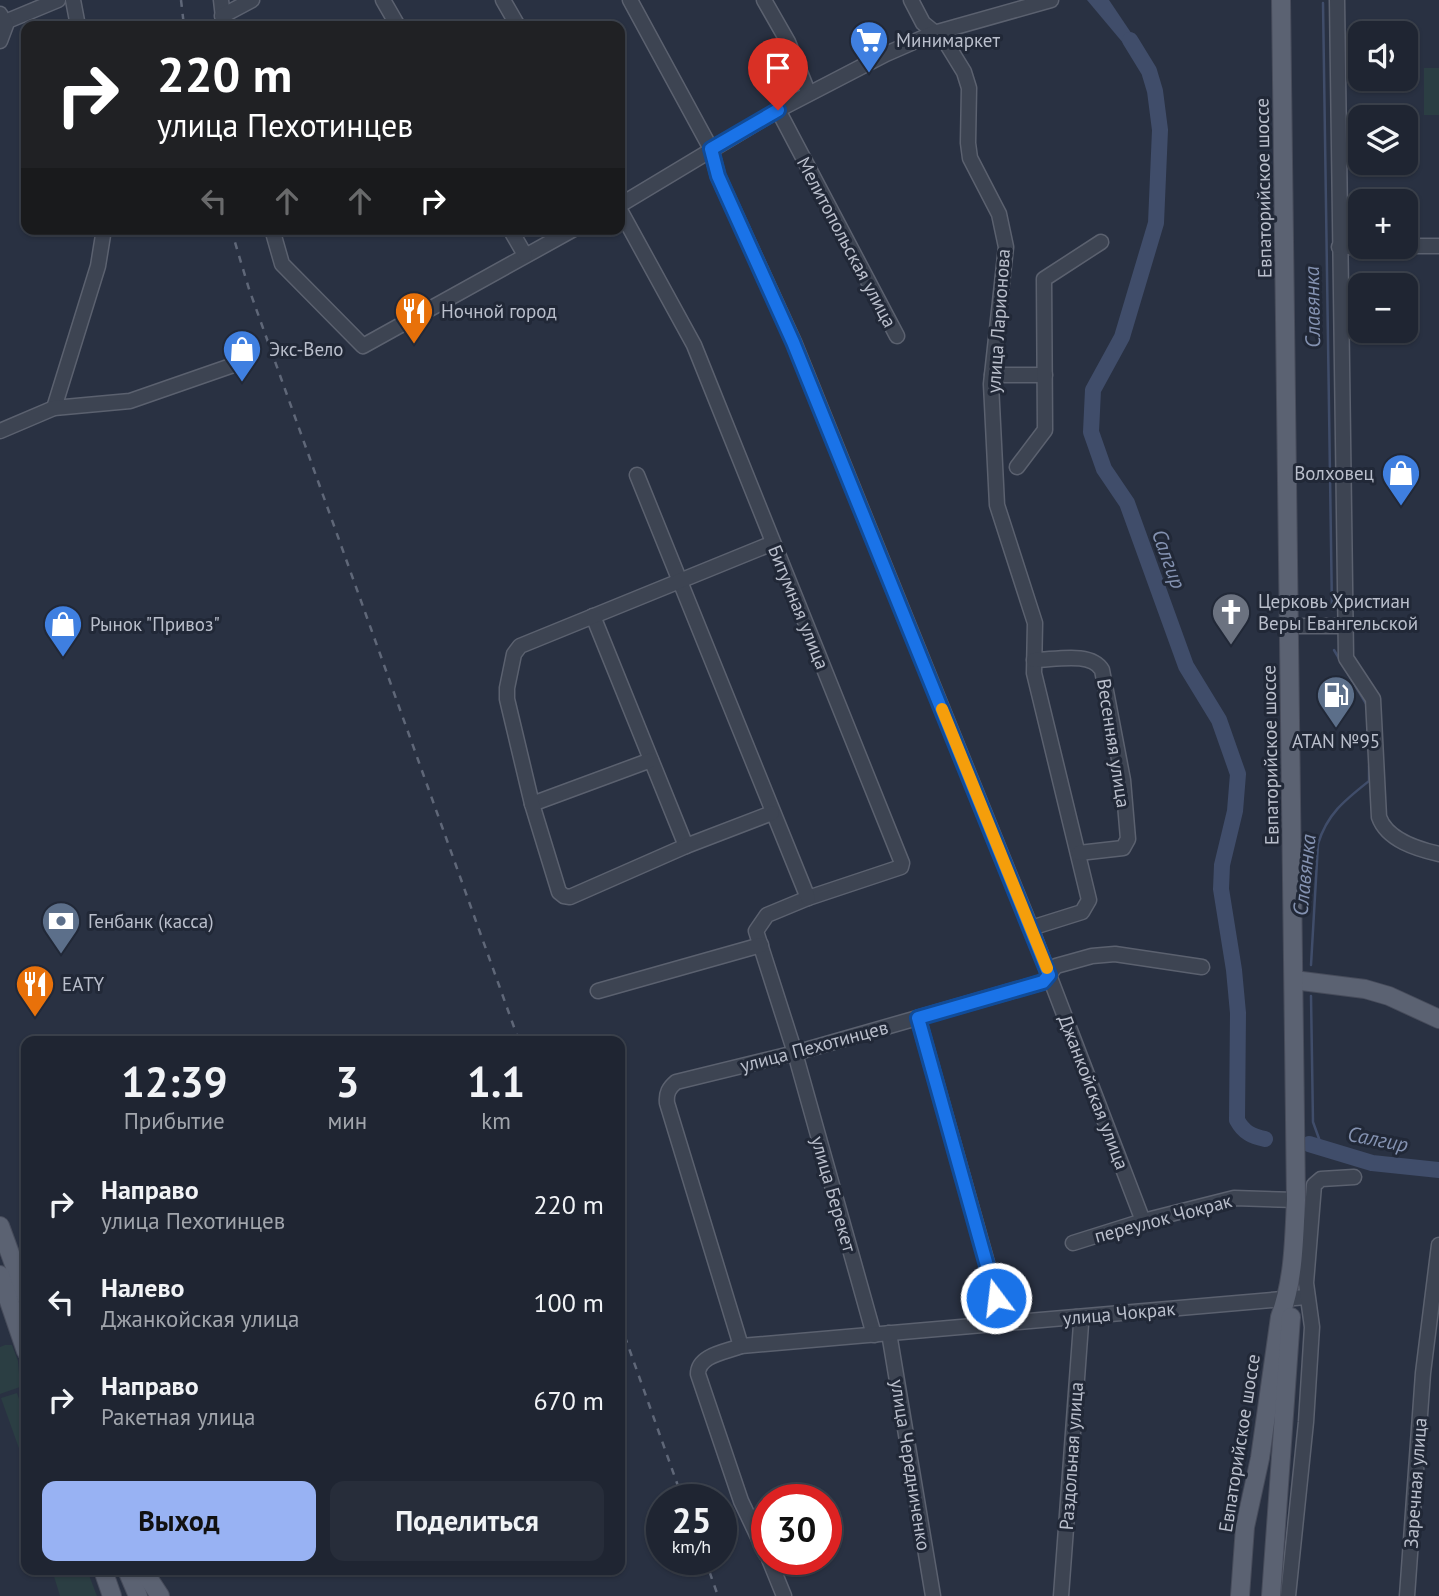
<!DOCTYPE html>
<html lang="ru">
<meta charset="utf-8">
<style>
body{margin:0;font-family:"PT Sans",sans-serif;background:#272d3a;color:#f1f3f6;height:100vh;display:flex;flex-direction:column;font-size:26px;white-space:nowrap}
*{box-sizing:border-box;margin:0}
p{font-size:23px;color:#a1a5ac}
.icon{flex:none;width:38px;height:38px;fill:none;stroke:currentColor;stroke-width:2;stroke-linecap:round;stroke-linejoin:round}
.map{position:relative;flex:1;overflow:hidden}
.panel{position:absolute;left:21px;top:1036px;width:604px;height:539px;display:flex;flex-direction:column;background:#1f2532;border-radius:14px;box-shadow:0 2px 5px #0004,0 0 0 2px #3c424d}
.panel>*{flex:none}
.hud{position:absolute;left:21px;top:21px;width:604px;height:214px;border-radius:14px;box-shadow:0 2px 5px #0004,0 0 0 2px #3c424d;background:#202124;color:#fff;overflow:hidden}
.tools{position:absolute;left:1348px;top:21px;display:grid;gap:14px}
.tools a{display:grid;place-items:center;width:70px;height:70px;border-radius:14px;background:#1f2532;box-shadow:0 2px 5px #0004,0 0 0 2px #3c424d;font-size:35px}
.speed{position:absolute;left:646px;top:1484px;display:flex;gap:14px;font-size:35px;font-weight:700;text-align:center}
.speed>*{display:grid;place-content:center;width:91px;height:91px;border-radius:50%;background:#1f2532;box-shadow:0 2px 5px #0004,0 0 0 2px #3c424d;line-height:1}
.speed small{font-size:18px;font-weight:400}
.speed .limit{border:10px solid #d22;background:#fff;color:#111}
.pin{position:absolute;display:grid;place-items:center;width:60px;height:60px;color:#fff;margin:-72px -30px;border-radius:50% 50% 50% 0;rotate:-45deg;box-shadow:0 0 7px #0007}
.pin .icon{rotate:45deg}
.me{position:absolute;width:77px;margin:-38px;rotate:345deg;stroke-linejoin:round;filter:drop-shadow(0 0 5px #0008)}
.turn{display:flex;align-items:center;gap:24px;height:147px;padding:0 21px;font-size:32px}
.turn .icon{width:91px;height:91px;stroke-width:2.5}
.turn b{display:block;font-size:49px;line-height:60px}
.lanes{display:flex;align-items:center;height:66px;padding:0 21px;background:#0003;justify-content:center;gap:35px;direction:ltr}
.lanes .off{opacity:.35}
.eta{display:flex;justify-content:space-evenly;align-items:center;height:119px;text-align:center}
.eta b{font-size:42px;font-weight:700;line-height:49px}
.action{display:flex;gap:14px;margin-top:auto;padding:14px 21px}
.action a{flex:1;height:80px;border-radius:14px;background:#98b2f3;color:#111;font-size:28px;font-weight:700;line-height:80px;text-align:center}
.action a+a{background:#272d3a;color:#f1f3f6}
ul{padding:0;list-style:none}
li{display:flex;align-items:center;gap:21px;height:98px;padding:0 21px}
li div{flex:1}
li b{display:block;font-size:26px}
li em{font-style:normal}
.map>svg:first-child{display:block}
.green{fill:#2b3e43}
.water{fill:#404d6a}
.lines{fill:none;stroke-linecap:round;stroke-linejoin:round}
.stream{stroke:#404d6a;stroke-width:2.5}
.river{stroke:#404d6a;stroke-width:16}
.minor-casing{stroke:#5b616f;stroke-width:17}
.major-casing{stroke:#474c5b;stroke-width:20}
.minor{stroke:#3d4452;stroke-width:14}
.major{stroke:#5b6272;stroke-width:18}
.rail{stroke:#5f6778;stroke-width:2.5;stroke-dasharray:7 7;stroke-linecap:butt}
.route-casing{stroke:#114b97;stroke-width:18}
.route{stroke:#1a73e8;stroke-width:12}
.slow{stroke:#f59e0b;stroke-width:12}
.labels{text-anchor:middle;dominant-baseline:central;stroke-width:6;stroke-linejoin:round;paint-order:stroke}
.poi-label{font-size:19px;fill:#babfcc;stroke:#212837;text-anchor:start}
.street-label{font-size:19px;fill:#babfcc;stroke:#212837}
.water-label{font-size:21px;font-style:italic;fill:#8492b1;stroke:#212837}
</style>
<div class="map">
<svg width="1439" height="1596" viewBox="0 0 1439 1596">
<rect width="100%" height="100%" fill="#293142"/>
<g class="green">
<rect x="1424" y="68" width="15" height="47"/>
<path d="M5,1345h7l6,16 2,26 -20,7v-47z"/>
<path d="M17,1393l9,26v49l-25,-70z"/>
<path d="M52,1570h35l10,26h-37z"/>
</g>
<path class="water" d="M1087,0h22l39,58 -14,-2z"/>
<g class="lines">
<g class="stream">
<path d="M1323,3l9,607"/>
<path d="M1334,650l34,57"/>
<path d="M1311,965l7,-121c9,-30 27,-44 51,-63v-15"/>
<path d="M1311,996l2,126 9,25"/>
</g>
<g class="river">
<path d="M1130,40l19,31 6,20 5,39 -4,93 -34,114 -29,53 -2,42 13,37 23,34 59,163 33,54 19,54 -3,37 -13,54 -1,24 13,81 4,43 -1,107c7,13 15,16 28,19"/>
<path d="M1309,1144l63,19 67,7"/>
</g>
<g class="minor-casing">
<g id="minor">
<path d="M73,0l5,26"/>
<path d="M221,0l3,26"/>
<path d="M383,0l15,26"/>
<path d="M503,0l15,26"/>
<path d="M630,0l81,149 7,27 76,166 237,586 112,293"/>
<path d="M764,0l24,42 18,45"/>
<path d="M911,0l12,23 22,18 19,31 5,16 -1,55 2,15 29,56 7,33 -15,137 6,121 38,118 -1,50 55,227 -7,12 -51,16"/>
<path d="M1337,0l9,658 27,41 6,118c8,23 38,32 60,37"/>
<path d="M222,16l30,-16"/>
<path d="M5,22l53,-22"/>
<path d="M0,41l6,-16 -6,-11"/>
<path d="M778,110l119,226"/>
<path d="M620,205l158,-95 108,-56 48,-21 117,-33"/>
<path d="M620,210l74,135 208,518 -1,4 -93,31 -41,17 -11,16 39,122 79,282"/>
<path d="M272,229l10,35 81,82 211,-117"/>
<path d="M510,229l15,26"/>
<path d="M1405,246h34"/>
<path d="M1339,247h29"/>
<path d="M992,375h53"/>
<path d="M54,408l44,-142 6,-37"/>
<path d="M0,431l54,-23 76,-7 118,-41"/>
<path d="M1017,467l28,-37 -1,-151 57,-37"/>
<path d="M637,475l171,423"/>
<path d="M593,616l93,230"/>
<path d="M1289,626h56"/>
<path d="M1034,660c20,0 57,-9 68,10l21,110 5,59 -5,9 -44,5"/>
<path d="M532,804l119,-44"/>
<path d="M772,813l-86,33 -116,51 -6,-1 -5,-4 -27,-88 -25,-105v-11l7,-34 6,-8 253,-103"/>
<path d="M598,991l163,-46"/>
<path d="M918,1018l86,305"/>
<path d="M1073,1243l70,-22 91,-23 62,2"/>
<path d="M889,1333l44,263"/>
<path d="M741,1346l-74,-243c-1,-10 2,-15 9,-21l119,-29 248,-71 13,-16 36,-10 23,-2 87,13"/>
<path d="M766,1554l-25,-53 -43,-127c0,-19 28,-22 43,-28l565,-49"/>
<path d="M769,1559l15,37"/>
<path d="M1061,1596l20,-272 -5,-7"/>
<path d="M1288,1596l18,-174 6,-95 -6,-44 8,-98 7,-6 33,-2"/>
<path d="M1407,1596l16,-223 16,-128"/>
</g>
</g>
<g class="major-casing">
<g id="major">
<path d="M1294,980l71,9 24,7 50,23"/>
<path d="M0,1226l26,71"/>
<path d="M0,1275l26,76"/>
<path d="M103,1570l9,26"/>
<path d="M127,1570l11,26"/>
<path d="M143,1570l17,26"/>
<path d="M1240,1596l5,-69 15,-69 20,-141c14,-38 14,-77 16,-117l-15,-1200"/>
<path d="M1271,1596l20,-279"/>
</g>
</g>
<use href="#minor" class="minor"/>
<use href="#major" class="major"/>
<g class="rail">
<path d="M181,0l3,26"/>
<path d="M231,229l18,60 270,752"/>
<path d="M620,1323l63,177"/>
<path d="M705,1559l13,37"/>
</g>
</g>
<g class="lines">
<g class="route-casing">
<path id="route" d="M778,110l-67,39 7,27 75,166 256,633 -6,7 -125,36 78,280"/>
</g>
<use href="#route" class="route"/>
<path class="slow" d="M942,709l105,259"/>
</g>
<defs>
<g id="supermarket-pin" transform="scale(2.0125)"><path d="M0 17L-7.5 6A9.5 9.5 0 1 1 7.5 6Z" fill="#3f7fe0" stroke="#212837"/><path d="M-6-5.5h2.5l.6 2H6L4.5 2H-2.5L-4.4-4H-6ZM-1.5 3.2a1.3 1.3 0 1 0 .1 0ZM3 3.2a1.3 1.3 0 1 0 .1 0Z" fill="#fff"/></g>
<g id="restaurant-pin" transform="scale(2.0125)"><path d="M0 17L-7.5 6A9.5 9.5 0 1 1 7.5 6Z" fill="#e8710a" stroke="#212837"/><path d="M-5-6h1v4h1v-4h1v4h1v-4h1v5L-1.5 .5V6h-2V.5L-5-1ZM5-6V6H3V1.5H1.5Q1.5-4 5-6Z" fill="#fff"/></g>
<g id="shop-pin" transform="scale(2.0125)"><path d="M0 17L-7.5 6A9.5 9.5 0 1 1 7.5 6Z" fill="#3f7fe0" stroke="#212837"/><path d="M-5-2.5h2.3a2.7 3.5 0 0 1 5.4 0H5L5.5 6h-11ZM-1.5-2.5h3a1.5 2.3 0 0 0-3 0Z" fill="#fff"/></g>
<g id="church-pin" transform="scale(2.0125)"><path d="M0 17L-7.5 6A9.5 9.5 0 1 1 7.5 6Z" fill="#6b7280" stroke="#212837"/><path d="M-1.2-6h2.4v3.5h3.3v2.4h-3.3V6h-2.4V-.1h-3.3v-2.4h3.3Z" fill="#fff"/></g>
<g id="fuel-pin" transform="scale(2.0125)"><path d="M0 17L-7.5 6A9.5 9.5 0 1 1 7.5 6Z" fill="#5c6f8a" stroke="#212837"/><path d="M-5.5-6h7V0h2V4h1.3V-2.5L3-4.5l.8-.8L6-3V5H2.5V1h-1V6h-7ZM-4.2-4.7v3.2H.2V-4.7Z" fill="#fff"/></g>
<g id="bank-pin" transform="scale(2.0125)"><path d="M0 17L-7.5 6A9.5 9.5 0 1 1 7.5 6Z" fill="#5c6f8a" stroke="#212837"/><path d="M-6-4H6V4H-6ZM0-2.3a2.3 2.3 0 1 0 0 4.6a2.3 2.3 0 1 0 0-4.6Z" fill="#fff"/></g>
</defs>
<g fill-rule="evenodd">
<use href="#supermarket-pin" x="869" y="40"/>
<use href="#restaurant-pin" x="414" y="311"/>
<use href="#shop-pin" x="242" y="349"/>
<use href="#shop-pin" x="1401" y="473"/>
<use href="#church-pin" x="1231" y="612"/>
<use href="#shop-pin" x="63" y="624"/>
<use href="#fuel-pin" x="1336" y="695"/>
<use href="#bank-pin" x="61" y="921"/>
<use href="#restaurant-pin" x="35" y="984"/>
</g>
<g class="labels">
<g class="poi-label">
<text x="896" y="40">Минимаркет</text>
<text x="441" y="311">Ночной город</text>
<text x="269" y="349">Экс-Вело</text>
<text x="1374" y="473" text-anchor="end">Волховец</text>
<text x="1258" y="601">Церковь Христиан<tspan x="1258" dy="22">Веры Евангельской</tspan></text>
<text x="90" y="624">Рынок "Привоз"</text>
<text x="1336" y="741" text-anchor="middle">ATAN №95</text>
<text x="88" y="921">Генбанк (касса)</text>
<text x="62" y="984">EАTY</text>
</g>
<g class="street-label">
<text transform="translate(1263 188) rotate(-91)">Евпаторийское шоссе</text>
<text transform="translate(847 242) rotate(62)">Мелитопольская улица</text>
<text transform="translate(998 321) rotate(-86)">улица Ларионова</text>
<text transform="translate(799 607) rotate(68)">Битумная улица</text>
<text transform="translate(1114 743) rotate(81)">Весенняя улица</text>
<text transform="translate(1270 755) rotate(-91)">Евпаторийское шоссе</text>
<text transform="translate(814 1046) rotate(-15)">улица Пехотинцев</text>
<text transform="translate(1094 1092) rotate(69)">Джанкойская улица</text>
<text transform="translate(834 1194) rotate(74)">улица Берекет</text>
<text transform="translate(1163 1218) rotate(-15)">переулок Чокрак</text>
<text transform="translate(1119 1313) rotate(-5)">улица Чокрак</text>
<text transform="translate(1239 1443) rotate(-81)">Евпаторийское шоссе</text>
<text transform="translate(1071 1456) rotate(-86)">Раздольная улица</text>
<text transform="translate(911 1465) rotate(81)">улица Чередниченко</text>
<text transform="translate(1415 1483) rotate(-86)">Заречная улица</text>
</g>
<g class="water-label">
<text transform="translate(1312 307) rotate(-91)">Славянка</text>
<text transform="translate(1169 559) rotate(70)">Салгир</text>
<text transform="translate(1304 875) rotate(-84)">Славянка</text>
<text transform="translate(1378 1139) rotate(11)">Салгир</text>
</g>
</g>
</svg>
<div class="tools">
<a><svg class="icon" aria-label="sound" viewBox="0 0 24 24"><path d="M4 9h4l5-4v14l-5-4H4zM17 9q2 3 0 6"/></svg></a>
<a><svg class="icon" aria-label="layers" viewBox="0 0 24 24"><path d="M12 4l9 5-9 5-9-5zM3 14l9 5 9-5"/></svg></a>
<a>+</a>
<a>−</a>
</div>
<div class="speed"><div>25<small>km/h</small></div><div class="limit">30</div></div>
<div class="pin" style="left:778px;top:110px;background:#d93025"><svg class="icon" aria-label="arrive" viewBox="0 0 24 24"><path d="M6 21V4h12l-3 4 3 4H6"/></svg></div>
<svg class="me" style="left:996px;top:1298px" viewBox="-20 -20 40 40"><circle r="17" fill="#1a73e8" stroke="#fff" stroke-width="3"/><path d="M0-11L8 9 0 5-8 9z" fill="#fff"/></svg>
<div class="hud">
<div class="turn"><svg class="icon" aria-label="right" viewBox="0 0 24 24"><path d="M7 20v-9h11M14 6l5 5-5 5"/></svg><div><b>220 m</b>улица Пехотинцев</div></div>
<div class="lanes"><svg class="icon off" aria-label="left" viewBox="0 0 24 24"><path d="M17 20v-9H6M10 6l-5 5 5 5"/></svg><svg class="icon off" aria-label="ahead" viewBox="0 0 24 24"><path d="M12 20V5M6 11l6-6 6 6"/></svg><svg class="icon off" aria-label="ahead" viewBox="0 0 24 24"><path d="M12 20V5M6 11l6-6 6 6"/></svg><svg class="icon" aria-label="right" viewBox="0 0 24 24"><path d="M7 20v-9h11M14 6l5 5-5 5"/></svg></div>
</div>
<section class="panel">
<div class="eta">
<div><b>12:39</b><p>Прибытие</p></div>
<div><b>3</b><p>мин</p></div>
<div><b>1.1</b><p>km</p></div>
</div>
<ul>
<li><svg class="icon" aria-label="right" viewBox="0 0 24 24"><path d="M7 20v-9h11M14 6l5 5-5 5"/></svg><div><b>Направо</b><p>улица Пехотинцев</p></div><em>220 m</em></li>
<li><svg class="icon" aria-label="left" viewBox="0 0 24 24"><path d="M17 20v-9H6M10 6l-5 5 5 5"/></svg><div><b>Налево</b><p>Джанкойская улица</p></div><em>100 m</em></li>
<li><svg class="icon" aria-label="right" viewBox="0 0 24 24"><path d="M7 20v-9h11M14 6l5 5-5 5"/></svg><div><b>Направо</b><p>Ракетная улица</p></div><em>670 m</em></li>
</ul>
<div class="action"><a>Выход</a><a>Поделиться</a></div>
</section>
</div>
